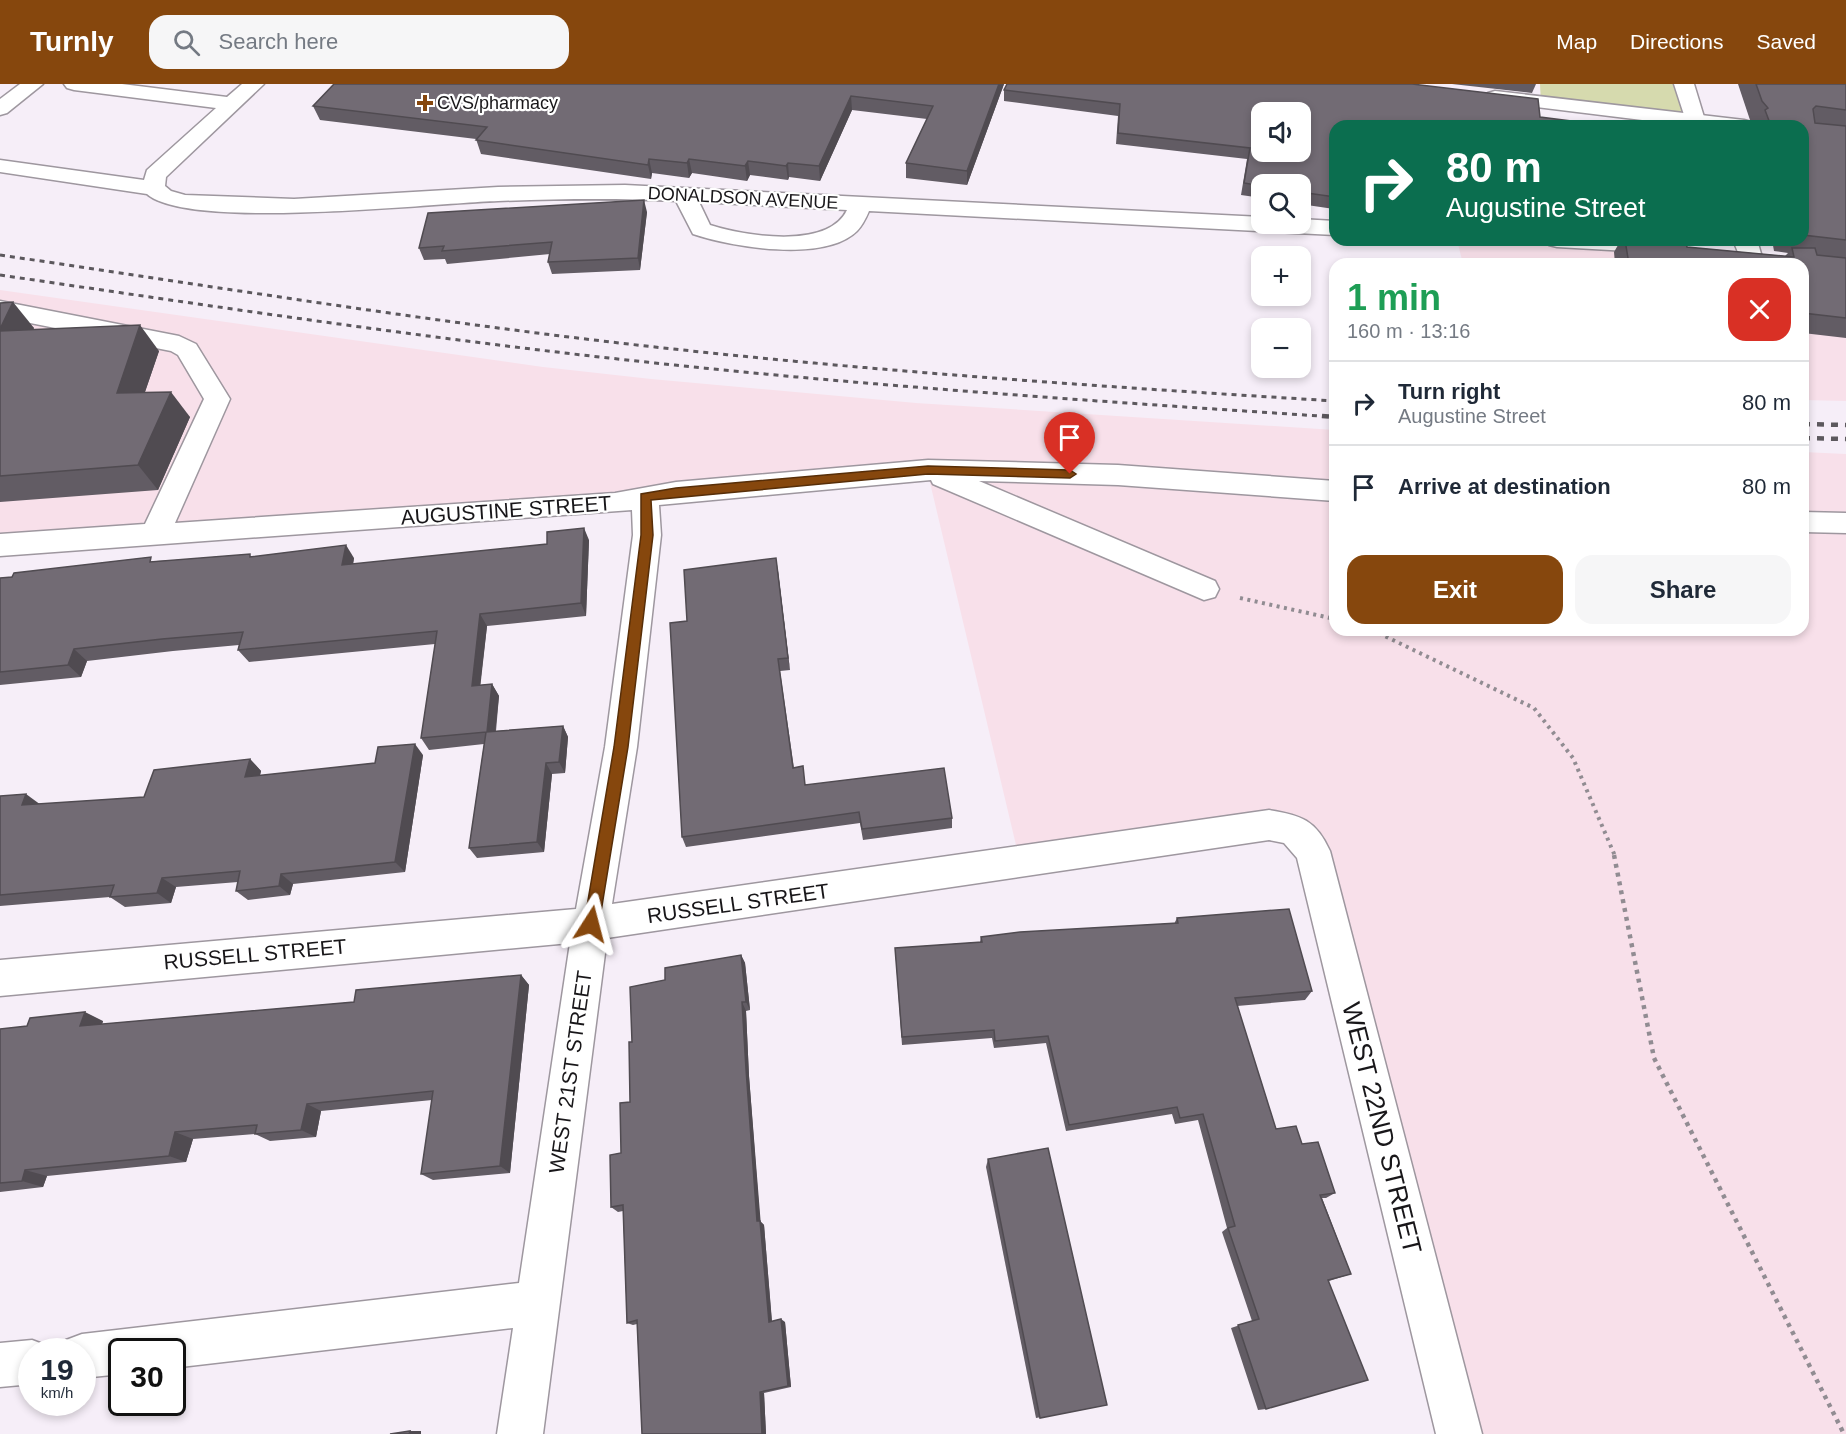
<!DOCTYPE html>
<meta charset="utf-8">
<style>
body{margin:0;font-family:Helvetica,sans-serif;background:#f6f6f7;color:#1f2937;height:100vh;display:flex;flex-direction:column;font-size:22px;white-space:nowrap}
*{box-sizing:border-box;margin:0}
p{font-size:20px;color:#747a83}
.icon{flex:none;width:33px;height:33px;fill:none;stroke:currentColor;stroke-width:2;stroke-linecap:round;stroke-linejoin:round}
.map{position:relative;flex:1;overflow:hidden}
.side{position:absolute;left:1329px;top:174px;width:480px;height:378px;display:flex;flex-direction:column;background:#fff;border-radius:18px;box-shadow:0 3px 9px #0003}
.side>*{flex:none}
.top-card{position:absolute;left:1329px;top:36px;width:480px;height:126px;border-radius:18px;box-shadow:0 3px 9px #0003;background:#0b6e4f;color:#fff;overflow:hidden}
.buttons{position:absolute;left:1251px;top:18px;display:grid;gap:12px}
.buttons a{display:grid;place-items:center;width:60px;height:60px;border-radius:12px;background:#fff;box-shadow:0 3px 9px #0003;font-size:30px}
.speed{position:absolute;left:18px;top:1254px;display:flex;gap:12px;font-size:30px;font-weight:700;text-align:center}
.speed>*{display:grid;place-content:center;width:78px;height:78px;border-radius:50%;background:#fff;box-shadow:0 3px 9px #0003;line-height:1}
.speed small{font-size:15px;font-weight:400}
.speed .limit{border:3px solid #111;border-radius:9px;background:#fff;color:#111}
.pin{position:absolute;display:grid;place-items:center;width:51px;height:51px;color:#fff;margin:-62px -26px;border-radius:50% 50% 50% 0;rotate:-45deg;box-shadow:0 0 6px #0007}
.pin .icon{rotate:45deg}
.me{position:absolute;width:66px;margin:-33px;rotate:9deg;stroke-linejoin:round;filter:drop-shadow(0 0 4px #0008)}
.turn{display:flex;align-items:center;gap:21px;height:126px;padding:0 18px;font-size:27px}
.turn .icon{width:78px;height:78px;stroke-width:2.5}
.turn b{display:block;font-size:42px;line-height:51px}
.round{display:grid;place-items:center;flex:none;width:63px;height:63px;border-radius:18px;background:#f6f6f7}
.headline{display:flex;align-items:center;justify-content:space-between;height:102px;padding:0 18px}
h1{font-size:36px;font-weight:700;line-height:45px;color:#1e9e55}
.cta{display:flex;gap:12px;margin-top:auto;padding:12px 18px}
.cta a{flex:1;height:69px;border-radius:18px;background:#86470d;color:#fff;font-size:24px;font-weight:700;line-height:69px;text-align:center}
.cta a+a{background:#f6f6f7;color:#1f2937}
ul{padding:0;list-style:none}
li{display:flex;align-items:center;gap:18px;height:84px;padding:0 18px;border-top:2px solid #e0e1e3}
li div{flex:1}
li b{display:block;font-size:22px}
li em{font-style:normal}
header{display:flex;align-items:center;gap:36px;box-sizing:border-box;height:84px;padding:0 30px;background:#86470d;color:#fff}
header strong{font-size:28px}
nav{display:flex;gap:33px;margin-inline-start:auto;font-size:21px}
.search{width:420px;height:54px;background:#f6f6f7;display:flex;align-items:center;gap:15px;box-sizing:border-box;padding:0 21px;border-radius:18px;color:#747a83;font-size:22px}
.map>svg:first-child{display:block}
.industrial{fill:#f8e0ea}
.green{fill:#d6daae}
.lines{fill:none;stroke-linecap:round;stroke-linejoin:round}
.minor-casing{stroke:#9e979f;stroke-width:3}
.major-casing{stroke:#9e979f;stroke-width:3}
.path-far1{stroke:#918c92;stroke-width:4;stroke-dasharray:3 4.5;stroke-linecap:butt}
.path{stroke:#918c92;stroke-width:4.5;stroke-dasharray:4 5;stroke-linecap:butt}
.minor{fill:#fff;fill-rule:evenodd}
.major{fill:#fff;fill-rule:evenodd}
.rail-far1{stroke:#5c585d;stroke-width:3;stroke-dasharray:5 5;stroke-linecap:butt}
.rail{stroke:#5c585d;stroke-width:4.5;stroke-dasharray:7 7;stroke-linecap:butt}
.wall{fill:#625c64}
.shaded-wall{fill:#504b51}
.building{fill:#726b74;stroke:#504b51;stroke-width:1.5;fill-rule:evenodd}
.route{fill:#86470d;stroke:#572e08;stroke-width:1.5}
.poi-dot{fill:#86470d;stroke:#fff;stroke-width:2}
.labels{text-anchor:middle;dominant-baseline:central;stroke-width:4.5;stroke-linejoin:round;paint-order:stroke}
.far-poi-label{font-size:18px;fill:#181619;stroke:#fff;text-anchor:start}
.far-street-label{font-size:18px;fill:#181619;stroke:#fff}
.street-label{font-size:21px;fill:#181619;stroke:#fff}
.near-street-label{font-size:26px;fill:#181619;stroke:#fff}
</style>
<header>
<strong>Turnly</strong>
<div class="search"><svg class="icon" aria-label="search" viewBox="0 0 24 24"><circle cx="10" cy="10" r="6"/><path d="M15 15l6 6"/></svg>Search here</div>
<nav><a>Map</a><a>Directions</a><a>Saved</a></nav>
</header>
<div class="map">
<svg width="1846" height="1350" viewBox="0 0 1846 1350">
<rect width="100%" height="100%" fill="#f6eef8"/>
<g class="industrial">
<path d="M1457,156h100l193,17 96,13v131l-43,-1v-136h-340z"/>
<path d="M0,206l543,77 108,12 265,24 419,27v200h468v-178l43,2v980h-387l-165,-605 -274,33 -93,-392 -927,75z"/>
</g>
<path class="green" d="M1540,0h144l10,36 -153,-17z"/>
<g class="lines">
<g class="minor-casing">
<g id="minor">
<path d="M20,0h23l-36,29 -7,2v-16z"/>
<path d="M64,0h58l105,13 15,-13h22l-98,93 -1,9 6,5 14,4 109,4 204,-12 127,-2 637,32v7h38v-5l35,2v14l-466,-24c-3,7 -7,15 -12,20 -32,32 -126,16 -164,3l-17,-33c-59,-3 -118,-2 -178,0 -65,2 -309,30 -351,-7l-147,-22v-12l144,20 3,-10 69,-62 -142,-18 -7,-2zM699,118l148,8c-19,40 -102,26 -137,15z"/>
<path d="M1674,0h20l10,33 9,9 -26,-2z"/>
<path d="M1545,156h122l8,6 -4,5 -8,2 -106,-6 -8,-2z"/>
<path d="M1733,156h24l5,17 -4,5h-16z"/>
<path d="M0,217l179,35 17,8 34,55 -55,124 440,-30 61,-11 252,-22 190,5 217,16v20l-217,-16 -139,-4 236,100 4,8 -4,8 -11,3 -271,-116 -2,-4 -272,25 2,30 -24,212 -25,157 657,-94c32,5 47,10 61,41l152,583h-46l-139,-576 -13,-15 -15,-3 -662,98 -64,496h-46l16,-106 -341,40v-16h-50v22l-40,4v-26h-20l4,-12 16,-6 437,-51 51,-340 -570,53v-36l576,-51 29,-162 28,-212 -1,-25 -632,46v-22l145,-10 59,-125 -26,-44 -7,-4 -171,-34z"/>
<path d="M1803,428l43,1v20l-43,-1z"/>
<path d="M32,1256l16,6 2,6h-18v32l-32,3v-44z"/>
</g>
</g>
<g class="major-casing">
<path id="major" d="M1495,7l249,29 7,2 3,4h-63l-203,-25 -3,-4 3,-4z"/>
</g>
<g class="path-far1">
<path d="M1240,514l95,21"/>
<path d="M1372,546l162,78 39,50 42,98"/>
</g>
<path class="path" d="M1614,771l40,203 190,376"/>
<use href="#minor" class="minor"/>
<use href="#major" class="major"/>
<g class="rail-far1">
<path d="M0,171c218,32 436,68 655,92 226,25 453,40 680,54"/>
<path d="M0,191c218,32 436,65 655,88 226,24 453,39 680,54"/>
</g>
<g class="rail">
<path d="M1322,332l13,1"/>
<path d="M1803,340l43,1"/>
<path d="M1803,354l43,1"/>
</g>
</g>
<g class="wall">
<path d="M334,0h670l-37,101 -61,-7v-15l21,-44 -75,-9 -32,71 -31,-4 -1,3 -38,-5 -3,6 -55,-8 -3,5 -37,-5 -1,6 -170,-25 -5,-15 -156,-19 -7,-14z"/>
<path d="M1452,0h84l-4,9z"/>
<path d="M1738,0h108v254l-43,-5v-69h-188l-1,-12 7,-12h65l1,7 98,9 3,-3 -14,-2 -2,-11h31v-114h-48v-1l-5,-5z"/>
<path d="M1004,6l331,36v79l-1,4 -34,-5v-20h-38v14l-21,-3 6,-36 -131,-15 2,-28 -114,-15z"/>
<path d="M647,128l-7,58 -88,4 -4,-12 2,-8 -103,10 -2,-5 -21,1 -5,-12z"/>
<path d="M0,219l34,25 -1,1 126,22 -14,41 45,25 -32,73 -158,12z"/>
<path d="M589,456l-3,76 -99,10 -7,59 12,-1 7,12 -3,35 67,-5 5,11 -3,36 -13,1 -8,78 -67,6 -8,-10 15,-104 -55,6 -8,-12 14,-94 -186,18 -11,-12 1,-5 -66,6 -86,10 -6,16 -81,8v-107l156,-17 96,-5 102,2 -1,6z"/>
<path d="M778,487l12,99 -10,1 14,97 12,17 146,33v10l-89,12 -3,-17 -174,24 -4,-10 5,-216z"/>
<path d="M423,671l-18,117 -112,12 -3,11 -42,5 -12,-9 2,-9 -62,5 -5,16 -46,4 -15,-10 -110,9v-110l40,8 104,-7 106,-38 11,12 -1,5 115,-13z"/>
<path d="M1177,834l135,73 -7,9 -68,6 39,123 26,15 33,49 -9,5h-4l29,76 -22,7 -63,128 -8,1 -27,-82 21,-7 -30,-89 5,-4 -29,-108 -23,4 -3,-10 -106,17 -20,-88 -52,5 -2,-10 -90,7 -7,-97 85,-6 1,-5 193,-13z"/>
<path d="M741,871l4,8 5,47 -4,1 3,65 11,145 4,4 8,96 13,1 6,65 -27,6 2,41h-124l-5,-110 -4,1 -6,-2 -4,-112 -5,1 -7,-5 19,-105 2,-60 33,-62z"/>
<path d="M521,891l8,10 -19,188 -77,7 -12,-6 11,-74 -111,11 -5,26 -46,4 -15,-7 -62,5 -7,23 -139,14 -4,11 -43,5v-163l103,-8 -1,3 252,-22z"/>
<path d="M988,1075l119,246 -71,13 -50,-251z"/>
</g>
<g class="shaded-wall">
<path d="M999,0h5l-37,101v-14z"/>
<path d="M851,12l1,14 -32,71 -1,-15z"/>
<path d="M649,75l3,14 -1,6 -3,-14z"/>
<path d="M689,75l3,14 -3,5 -2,-15z"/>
<path d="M748,77l2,14 -3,6 -2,-15z"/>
<path d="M788,79l1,14 -1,3 -2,-14z"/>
<path d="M644,116l3,12 -7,58 -2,-12z"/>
<path d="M13,218l21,26 -13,28 -21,-25v-2z"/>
<path d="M140,241l19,26 -23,67 -19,-25z"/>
<path d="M171,308l19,25 -32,73 -20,-25z"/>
<path d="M584,444l5,12 -3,76 -5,-13z"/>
<path d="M346,461l8,13 -3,19 -9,-12z"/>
<path d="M776,474l2,13 12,99 -2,-12z"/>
<path d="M480,530l7,12 -8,72 -7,-12z"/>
<path d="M74,565l13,12 -6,16 -13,-12z"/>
<path d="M492,600l7,12 -5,47 -7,-11z"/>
<path d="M563,642l5,11 -3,36 -6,-11z"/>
<path d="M415,660l8,11 -18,117 -10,-10z"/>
<path d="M250,675l11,12 -5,17 -11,-11z"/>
<path d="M546,679l6,11 -8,78 -7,-10z"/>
<path d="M26,710l15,11h-19z"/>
<path d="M281,790l12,10 -3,11 -11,-9z"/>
<path d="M162,794l14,9 -5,16 -14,-10z"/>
<path d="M741,871l4,8 5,47 -4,-8z"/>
<path d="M521,891l8,10 -19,188 -10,-7z"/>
<path d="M742,918l4,9 3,65 12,150 -4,-5 -11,-152z"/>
<path d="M85,928l18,9 -4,14 -19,-9z"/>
<path d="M307,1020l14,7 -5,26 -15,-7z"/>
<path d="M175,1048l18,7 -7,23 -17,-6z"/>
<path d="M25,1086l22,6 -4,11 -21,-6z"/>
<path d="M760,1137l4,4 8,99 -3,-2z"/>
<path d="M781,1235l4,3 6,65 -3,-1z"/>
<path d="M760,1308l4,1 2,41h-4z"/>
<path d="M410,1347h11v3h-12z"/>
</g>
<g class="building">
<path d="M334,0h665l-32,87 -61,-8 27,-57 -82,-10 -32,70 -31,-3 -2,3 -38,-5 -3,5 -56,-7 -2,4 -38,-4 -1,6 -172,-25 11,-13 -174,-21z"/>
<path d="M1007,0h405l126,15 2,18 71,9h-276v71l-35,-5v-8h-38v2l-18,-3 6,-35 -132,-15 2,-29 -116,-14zM1262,28h38v40h-38z"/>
<path d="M1756,0h90v26l-30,-4 -3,3 2,14 31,3v114l-43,-5v-109h-32l-6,-16 3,-2 -6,-7z"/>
<path d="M644,116l-6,58 -90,4 4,-20 -110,9 2,-5 -25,2 9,-35z"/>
<path d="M1625,156h61l1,7 107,10 -2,-9h23l2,7 29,3v60l-43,-5v-49h-174z"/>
<path d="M13,218l-13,27v-26z"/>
<path d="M140,241l-23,68 54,-1 -33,73 -138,11v-145z"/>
<path d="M584,444l-3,75 -101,11 -8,72 20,-2 -5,48 76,-6 -4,36 -13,1 -9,79 -68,6 17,-116 -65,6 16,-107 -199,19 5,-18 -81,7 -88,10 -6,16 -68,7v-94l12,-1 2,-4 137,-16 -1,5 100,-8v3l96,-12 -4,20 205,-21v-12z"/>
<path d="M776,474l12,100 -10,1 15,109 10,-2 2,19 139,-17 8,50 -90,11 -3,-17 -177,25 -12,-214 17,-2 -3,-51z"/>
<path d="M415,660l-20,118 -114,12 -2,12 -43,5 4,-20 -78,7 -5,15 -47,4 4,-12 -114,10v-99l26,-2 -4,11 122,-8 10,-27 96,-11 -5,18 130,-14 3,-16z"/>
<path d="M1289,825l23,82 -77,7 41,131 20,-3 6,18 16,-2 17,51 -15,2 31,79 -23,6 40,100 -102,29 -28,-84 21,-6 -31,-91 7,-2 -32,-112 -23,4 -3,-11 -108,18 -21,-89 -53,5 -1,-11 -92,7 -7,-89 87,-6 -1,-5 39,-5 158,-9 -1,-5z"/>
<path d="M741,871l5,47h-4l4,67 11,152h3l9,101 12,-3 7,67 -28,6 2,42h-120l-5,-114 -10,3 -4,-118 -12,2 -1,-52 11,-2 -1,-50 10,-1 -1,-60h3l-2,-55 35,-7v-12z"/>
<path d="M521,891l-21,191 -79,8 12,-83 -126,13 -6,26 -46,4 2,-9 -82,7 -6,24 -144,14 -3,11 -22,2v-154l27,-3 3,-8 55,-6 -5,14 274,-24 2,-12z"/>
<path d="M1048,1064l59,257 -67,13 -52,-259z"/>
<path d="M410,1347l-1,3h-19z"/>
</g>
<path class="route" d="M928,382l142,4 6,4 -6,4 -142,-4 -277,26 2,35 -25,212 -29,177 -2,5 -6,2 -5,-2 -2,-5 30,-177 27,-212v-41l35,-6z"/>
<path class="poi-dot" d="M422 10h6v6h6v6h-6v6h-6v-6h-6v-6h6z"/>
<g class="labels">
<g class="far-poi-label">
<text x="437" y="19">CVS/pharmacy</text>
</g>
<g class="far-street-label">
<text transform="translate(743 114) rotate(3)">DONALDSON AVENUE</text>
</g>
<g class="street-label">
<text transform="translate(506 426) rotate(-4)">AUGUSTINE STREET</text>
<text transform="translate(738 819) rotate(-8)">RUSSELL STREET</text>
<text transform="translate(255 870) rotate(-5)">RUSSELL STREET</text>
<text transform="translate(570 988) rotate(-82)">WEST 21ST STREET</text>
</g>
<g class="near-street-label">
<text transform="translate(1382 1044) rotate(76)">WEST 22ND STREET</text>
</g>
</g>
</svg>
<div class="buttons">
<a><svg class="icon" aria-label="sound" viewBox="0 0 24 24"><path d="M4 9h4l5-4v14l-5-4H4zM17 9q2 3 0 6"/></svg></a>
<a><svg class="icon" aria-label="search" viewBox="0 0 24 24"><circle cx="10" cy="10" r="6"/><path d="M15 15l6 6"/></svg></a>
<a>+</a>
<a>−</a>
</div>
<div class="speed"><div>19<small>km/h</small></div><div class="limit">30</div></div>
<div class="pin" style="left:1070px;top:390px;background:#d93025"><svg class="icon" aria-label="arrive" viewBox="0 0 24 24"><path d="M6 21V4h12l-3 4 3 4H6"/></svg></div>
<svg class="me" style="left:591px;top:840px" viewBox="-20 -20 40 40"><path d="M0-17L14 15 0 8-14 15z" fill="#86470d" stroke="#fff" stroke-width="4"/></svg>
<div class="top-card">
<div class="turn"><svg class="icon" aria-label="right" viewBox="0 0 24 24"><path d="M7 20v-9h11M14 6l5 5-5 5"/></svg><div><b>80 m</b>Augustine Street</div></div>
</div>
<section class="side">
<div class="headline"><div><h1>1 min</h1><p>160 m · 13:16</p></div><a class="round" style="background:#d93025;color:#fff"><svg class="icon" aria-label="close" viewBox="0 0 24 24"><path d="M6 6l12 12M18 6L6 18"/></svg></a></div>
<ul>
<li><svg class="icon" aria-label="right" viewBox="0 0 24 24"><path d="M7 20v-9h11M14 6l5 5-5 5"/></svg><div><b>Turn right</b><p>Augustine Street</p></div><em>80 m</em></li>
<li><svg class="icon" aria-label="arrive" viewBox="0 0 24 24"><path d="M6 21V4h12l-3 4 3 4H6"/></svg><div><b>Arrive at destination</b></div><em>80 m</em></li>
</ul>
<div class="cta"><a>Exit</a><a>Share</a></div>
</section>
</div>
